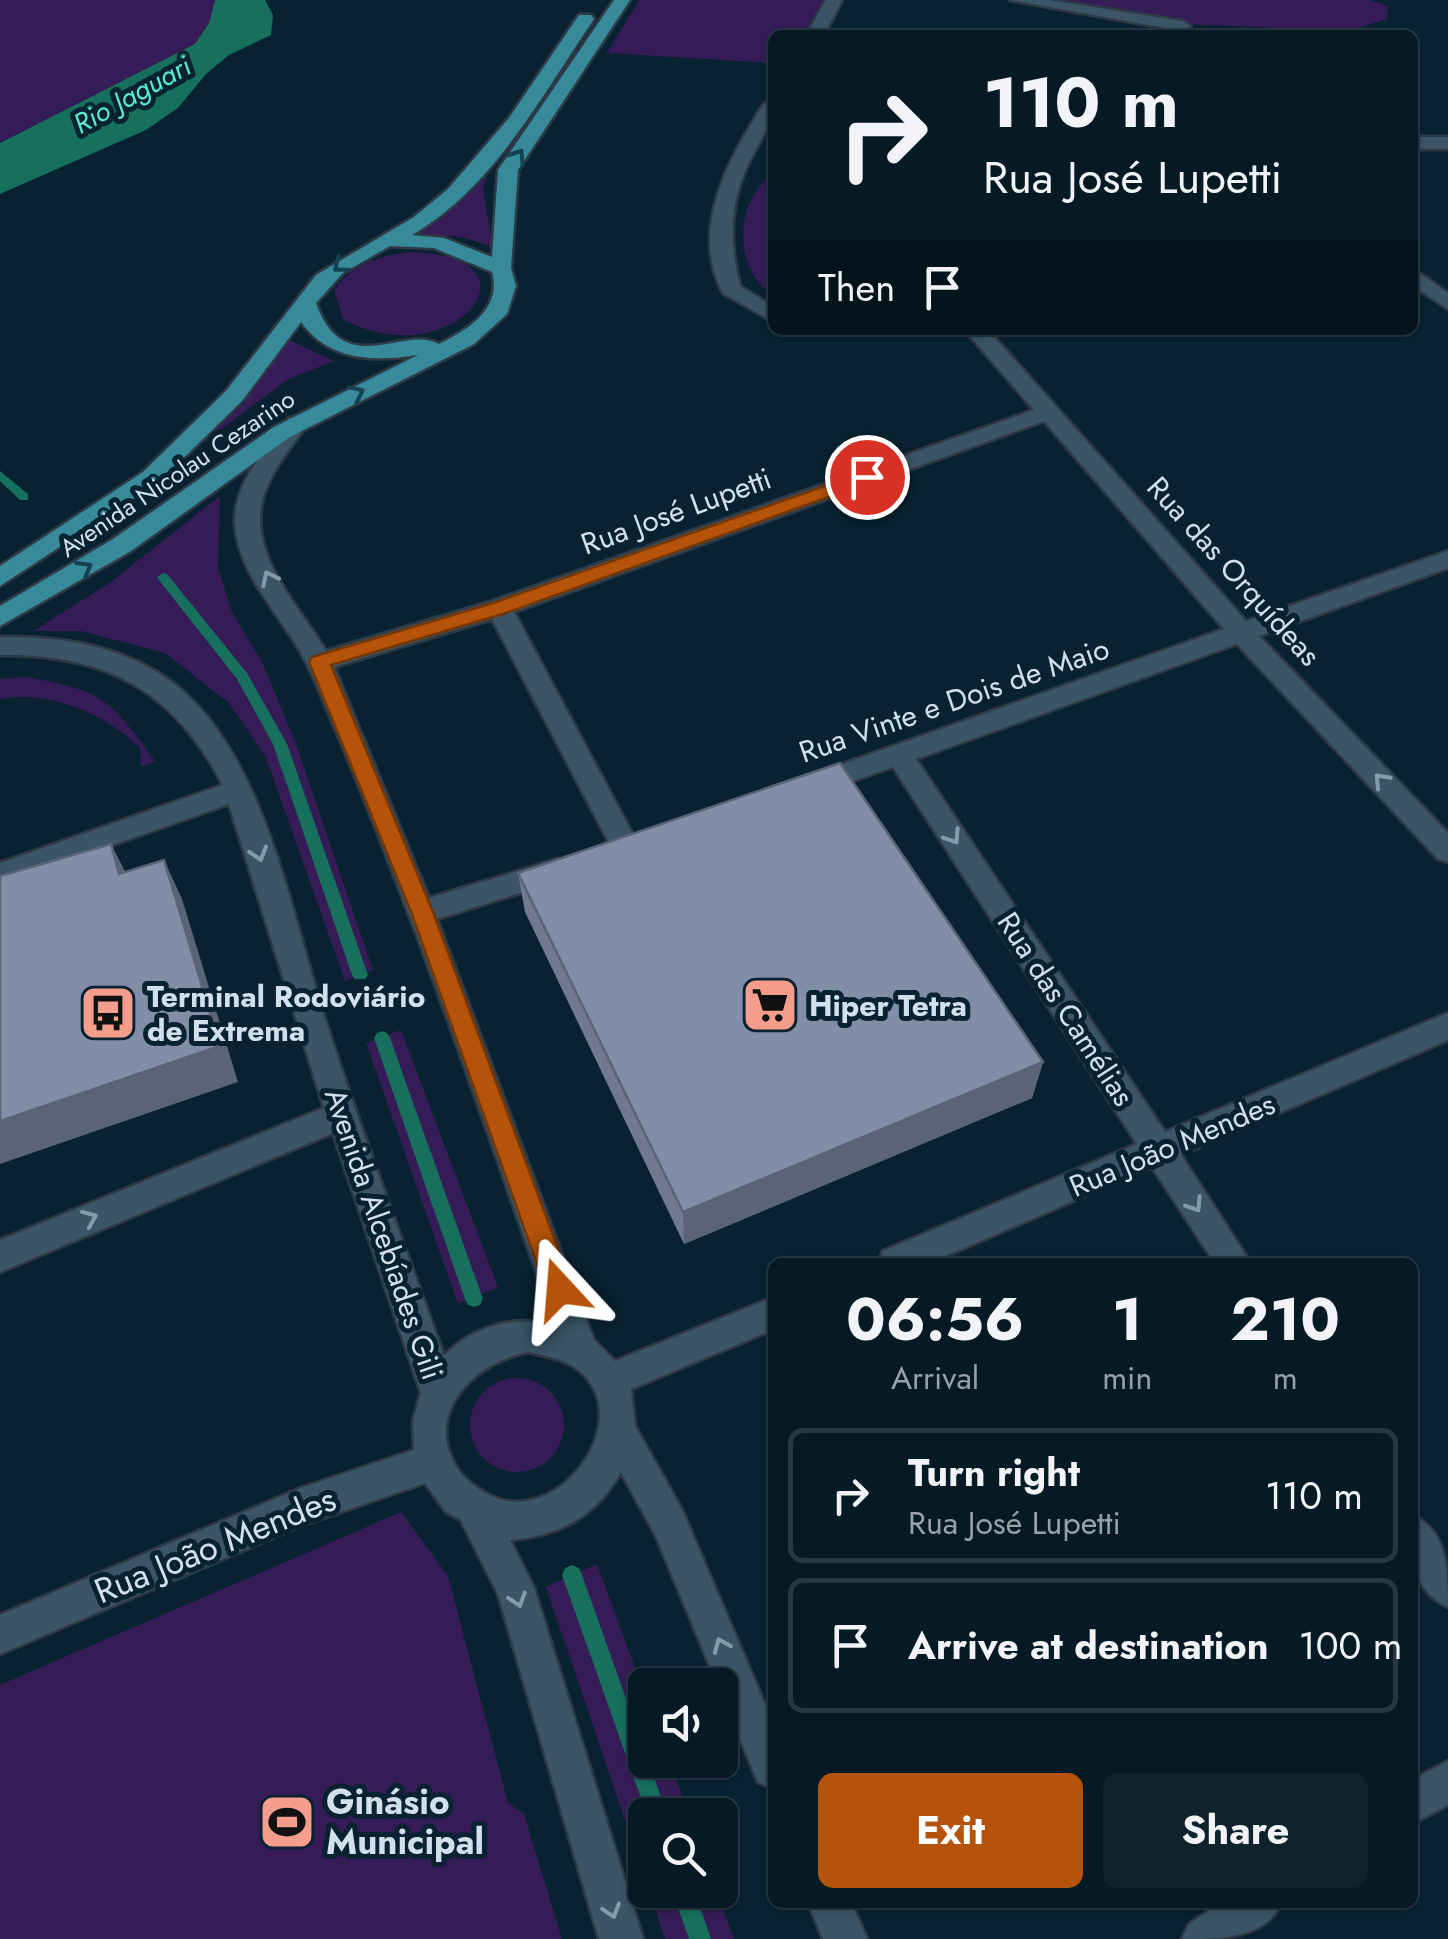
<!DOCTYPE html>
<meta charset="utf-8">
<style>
body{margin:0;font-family:Jost,sans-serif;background:#0f232d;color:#f1f3f6;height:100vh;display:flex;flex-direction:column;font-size:38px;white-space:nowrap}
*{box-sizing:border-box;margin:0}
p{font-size:32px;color:#98a1a7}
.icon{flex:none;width:55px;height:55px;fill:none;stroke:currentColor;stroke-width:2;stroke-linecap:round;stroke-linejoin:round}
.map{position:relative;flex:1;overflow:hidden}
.sheet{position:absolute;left:768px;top:1258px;width:650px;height:650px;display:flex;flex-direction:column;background:#061a25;border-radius:15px;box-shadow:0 2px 8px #0004,0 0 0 2px #273842}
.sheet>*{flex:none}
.top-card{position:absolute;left:768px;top:30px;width:650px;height:305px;border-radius:15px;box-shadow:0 2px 8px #0004,0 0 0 2px #273842;background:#061a25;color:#f1f3f6;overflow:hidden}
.fabs{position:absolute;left:628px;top:1668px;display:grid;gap:20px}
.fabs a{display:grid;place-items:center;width:110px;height:110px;border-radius:15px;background:#061a25;box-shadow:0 2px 8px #0004,0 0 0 2px #273842;font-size:50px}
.pin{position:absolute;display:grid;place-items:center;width:85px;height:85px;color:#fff;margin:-42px;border:5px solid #fff;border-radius:50%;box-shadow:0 2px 10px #0007}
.me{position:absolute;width:110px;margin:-55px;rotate:341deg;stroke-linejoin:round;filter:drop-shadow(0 0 8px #0008)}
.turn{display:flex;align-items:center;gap:35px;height:210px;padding:0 50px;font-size:45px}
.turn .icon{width:130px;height:130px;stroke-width:2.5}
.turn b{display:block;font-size:70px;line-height:85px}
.then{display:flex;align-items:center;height:95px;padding:0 50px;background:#0003;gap:20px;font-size:38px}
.eta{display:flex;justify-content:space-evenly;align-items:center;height:170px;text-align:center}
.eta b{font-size:60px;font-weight:700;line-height:70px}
.primary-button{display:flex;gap:20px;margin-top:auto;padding:20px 50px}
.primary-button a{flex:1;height:115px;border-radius:15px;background:#b45309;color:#fff;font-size:40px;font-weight:700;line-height:115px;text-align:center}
.primary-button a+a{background:#0f232d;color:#f1f3f6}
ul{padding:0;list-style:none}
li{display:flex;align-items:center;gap:30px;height:135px;margin:0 20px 15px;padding:0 30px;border:5px solid #273842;border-radius:15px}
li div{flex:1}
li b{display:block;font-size:38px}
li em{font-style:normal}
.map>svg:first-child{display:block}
.green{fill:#351c57}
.water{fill:#176f5e}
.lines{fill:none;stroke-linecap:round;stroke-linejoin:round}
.stream{fill:#176f5e;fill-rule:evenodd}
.minor-casing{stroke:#2e3946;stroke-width:5}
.major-casing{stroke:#2e3946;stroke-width:5}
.minor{fill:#3b5566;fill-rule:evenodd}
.major{fill:#368a9a;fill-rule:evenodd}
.wall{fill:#707990}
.shaded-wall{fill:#5b6376}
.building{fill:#828da8;stroke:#5b6376;stroke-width:2.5}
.oneway{stroke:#164150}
.oneway2{stroke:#869aa8}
.route{fill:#b45309;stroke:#753606;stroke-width:2.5}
.labels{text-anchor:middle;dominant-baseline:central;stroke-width:10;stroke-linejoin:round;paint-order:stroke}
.far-street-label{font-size:25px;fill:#d1e0eb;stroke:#082231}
.far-water-label{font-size:28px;font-style:italic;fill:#58edce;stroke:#082231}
.street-label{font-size:30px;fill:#d1e0eb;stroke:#082231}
.poi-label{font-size:30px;font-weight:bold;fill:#d1e0eb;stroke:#082231;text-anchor:start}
.near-street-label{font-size:35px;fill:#d1e0eb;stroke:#082231}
.near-poi-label{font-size:35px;font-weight:bold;fill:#d1e0eb;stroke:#082231;text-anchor:start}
</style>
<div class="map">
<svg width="1448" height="1939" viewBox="0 0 1448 1939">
<rect width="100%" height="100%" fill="#082231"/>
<g class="green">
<path d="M0,0h215l-6,23 -14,21 -195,99z"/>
<path d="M639,0h197l-24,35h-40v28l-165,-10z"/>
<path d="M1035,0h336l17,6 -1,13 -38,12 -166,-7z"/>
<path d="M489,166l-6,24 10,57 -31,-10 -45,-3 31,-21z"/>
<path d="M772,174v121c-38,-27 -39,-91 0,-121z"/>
<path d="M410,252c141,2 44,127 -67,67l-9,-29c18,-26 45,-34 76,-38z"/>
<path d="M285,338l49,23 -45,18 -132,98 92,-84z"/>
<path d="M220,496l-2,73 14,43 30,50 33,79 78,229 -28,11 -80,-226 -36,-52 -64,-50 -84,-22h-48l75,-47z"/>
<path d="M25,677c77,13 85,21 130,84l-14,6 -1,-19c-35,-34 -90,-58 -140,-49v-20z"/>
<path d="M401,1030l97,257 -40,17 -92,-261z"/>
<circle cx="517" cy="1425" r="47"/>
<path d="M401,1512l47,64 60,227 16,11 38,125h-562v-254z"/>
<path d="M597,1564l48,131v65h24l20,55h-44v64l-99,-292z"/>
<path d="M649,1890h67l18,49h-69z"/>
</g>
<path class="water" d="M215,0h50l8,15 -2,20 -42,20 -23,19 -28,34 -32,22 -146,64v-51l195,-99 14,-21z"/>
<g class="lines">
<g class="stream">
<path d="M0,471l28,23v6h-8l-20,-19z"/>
<path d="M163,573l4,1 80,99 40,71 81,231 -3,4h-10l-3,-4 -79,-231 -36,-65 -78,-99 -2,-3z"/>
<path d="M382,1031l5,2 3,5 93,261 -3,6 -6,2 -6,-2 -3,-6 -91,-261 3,-5z"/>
<path d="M572,1565l7,3 3,7 63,177v8h3l19,55h-20l-85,-240 3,-7z"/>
<path d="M672,1890h22l17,49h-22z"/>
</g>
<g class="minor-casing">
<g id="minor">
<path d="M826,0h16l-18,35h-18z"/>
<path d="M1010,0h40l132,21 9,5 -9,5z"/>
<path d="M772,99c2,27 -17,47 -27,72 -16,38 -15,75 -5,115l32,20v15l-49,-28c-34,-64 6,-134 40,-188z"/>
<rect x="1412" y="137" width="36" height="12"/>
<path d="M1412,268l36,25v16l-36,-24z"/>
<path d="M965,330h23l258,291 202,-70v17l-189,68 189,197v29l-10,-3 -201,-215 -321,115 249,373 283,-119v27l-267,115 69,107h-36l-62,-95 -220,95h-54l5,-11 254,-107 -244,-377 -83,29 -14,-10 4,-7 424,-150 -180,-208 -530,191 126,236 -4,8h-20l-124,-237 -158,48 95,231 129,-39 10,3 4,8 -4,8 -131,41 157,421 21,21 157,-63v32l-141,59 4,37 47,84 90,211v67l-14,-6 -102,-246 -35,-64c-25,44 -61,64 -111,68l24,48 109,351h-44l-101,-345 -37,-74 -15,-8 -21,-29 -122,42 -303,129v-39l301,-127 113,-38 -1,-29 8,-28 -88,-260 -333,139v-32l324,-132 -95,-304 -229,81v-22l223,-78c-50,-96 -117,-131 -223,-130v-18c66,-1 133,10 184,55 83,75 108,226 142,330 36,112 78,222 118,334 29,-30 72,-42 111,-30 -76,-219 -151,-441 -244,-654 -22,-50 -72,-92 -76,-148 -2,-40 32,-76 54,-106h16l3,5c-13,19 -29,37 -39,59 -31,63 26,118 57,169l164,-49 544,-192zM529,1352c13,4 32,6 44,14 71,47 -13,165 -84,129 -14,-8 -26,-16 -34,-30 -31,-56 23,-104 74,-113z"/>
<path d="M1412,1515c36,16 36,57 36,92 -38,-16 -36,-56 -36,-92z"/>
<path d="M1448,1761v44l-36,19v-44z"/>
<path d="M808,1902h43l16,37h-44z"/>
<path d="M1222,1902h60c-17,37 -61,37 -100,37l7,-15z"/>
</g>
</g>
<g class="major-casing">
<path id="major" d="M614,0h16l-112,170 -7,98 5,18 -9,28 -33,30 -184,93 -159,114 -131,75v-20l113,-67 161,-112 144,-72c-44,7 -89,6 -117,-33l-59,79 -83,81 -159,104v-20l143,-94 83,-81 90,-116 98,-58 34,-28 61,-71 70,-103h12l3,4c-52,76 -100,168 -182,216l32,3 48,19 6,-87zM390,246l44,2 58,24c10,37 -23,57 -53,72 -35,-20 -95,38 -123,-41l27,-30z"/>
</g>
<use href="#minor" class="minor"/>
<use href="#major" class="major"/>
</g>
<path class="wall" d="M518,873l525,189 -11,36 -348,146 -159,-332z"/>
<g class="shaded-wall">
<path d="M111,844l20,39 -12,-9z"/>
<path d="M164,860l18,39 56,183 -238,82v-43z"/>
<path d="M1043,1062l-11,36 -348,146 -1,-32z"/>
</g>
<g class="building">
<path d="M840,763l203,299 -360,150 -165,-339z"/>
<path d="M111,844l8,30 45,-14 56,186 -220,75v-245z"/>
</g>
<defs><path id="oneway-chevron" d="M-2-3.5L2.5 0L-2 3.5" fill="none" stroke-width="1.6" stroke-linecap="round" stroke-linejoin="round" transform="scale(2.5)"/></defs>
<g class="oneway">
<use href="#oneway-chevron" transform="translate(518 156) rotate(-57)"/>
<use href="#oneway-chevron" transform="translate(340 266) rotate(142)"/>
<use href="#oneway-chevron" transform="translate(357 393) rotate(-26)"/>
<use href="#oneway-chevron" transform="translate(85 568) rotate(-30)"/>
</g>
<g class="oneway2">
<use href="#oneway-chevron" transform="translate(269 578) rotate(-116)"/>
<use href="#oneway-chevron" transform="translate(1381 780) rotate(-133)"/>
<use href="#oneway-chevron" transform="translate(953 837) rotate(57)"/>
<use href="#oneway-chevron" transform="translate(259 854) rotate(73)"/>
<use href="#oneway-chevron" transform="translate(1195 1205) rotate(57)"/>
<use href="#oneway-chevron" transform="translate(90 1218) rotate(-23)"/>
<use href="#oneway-chevron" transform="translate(518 1600) rotate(72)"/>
<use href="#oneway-chevron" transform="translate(721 1645) rotate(-113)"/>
<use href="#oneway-chevron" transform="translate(612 1911) rotate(73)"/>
</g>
<path class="route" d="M867,471l9,6 -3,4 -367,132 -175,52 102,247 140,377 -4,9 -9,3 -10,-3 -4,-9 -135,-377 -102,-250 3,-5 181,-54z"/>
<defs>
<g id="supermarket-square" transform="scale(2.875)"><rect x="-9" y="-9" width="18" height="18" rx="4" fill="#f49d8c" stroke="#082231"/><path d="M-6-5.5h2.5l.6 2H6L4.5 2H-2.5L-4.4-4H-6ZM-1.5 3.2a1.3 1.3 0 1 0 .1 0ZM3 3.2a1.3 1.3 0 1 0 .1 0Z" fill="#111"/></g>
<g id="bus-square" transform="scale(2.875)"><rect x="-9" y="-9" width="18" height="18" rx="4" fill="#f49d8c" stroke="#082231"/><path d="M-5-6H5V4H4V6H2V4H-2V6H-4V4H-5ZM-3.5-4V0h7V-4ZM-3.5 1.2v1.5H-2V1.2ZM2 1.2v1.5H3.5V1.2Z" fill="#111"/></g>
<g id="stadium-square" transform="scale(2.875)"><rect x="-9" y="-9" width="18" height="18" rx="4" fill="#f49d8c" stroke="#082231"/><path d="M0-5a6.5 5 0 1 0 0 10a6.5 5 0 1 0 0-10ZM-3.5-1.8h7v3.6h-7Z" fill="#111"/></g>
</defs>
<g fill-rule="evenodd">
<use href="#supermarket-square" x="770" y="1005"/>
<use href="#bus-square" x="108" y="1013"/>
<use href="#stadium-square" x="287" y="1822"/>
</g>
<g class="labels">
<g class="far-street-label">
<text transform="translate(177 473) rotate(-34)">Avenida Nicolau Cezarino</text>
</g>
<g class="far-water-label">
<text transform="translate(132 95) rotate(-29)">Rio Jaguari</text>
</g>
<g class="street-label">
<text transform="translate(676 511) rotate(-20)">Rua José Lupetti</text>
<text transform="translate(1234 571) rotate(48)">Rua das Orquídeas</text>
<text transform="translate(954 700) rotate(-19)">Rua Vinte e Dois de Maio</text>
<text transform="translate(1066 1009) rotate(57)">Rua das Camélias</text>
<text transform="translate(1172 1145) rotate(-23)">Rua João Mendes</text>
<text transform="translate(384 1234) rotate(71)">Avenida Alcebíades Gili</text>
</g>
<g class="poi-label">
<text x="147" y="996">Terminal Rodoviário<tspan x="147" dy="34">de Extrema</tspan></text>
<text x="809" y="1005">Hiper Tetra</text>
</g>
<g class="near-street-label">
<text transform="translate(215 1545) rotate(-22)">Rua João Mendes</text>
</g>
<g class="near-poi-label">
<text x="326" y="1802">Ginásio<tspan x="326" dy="40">Municipal</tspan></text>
</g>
</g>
</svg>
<div class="fabs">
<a><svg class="icon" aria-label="sound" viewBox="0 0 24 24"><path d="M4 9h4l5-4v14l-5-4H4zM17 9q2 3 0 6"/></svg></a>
<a><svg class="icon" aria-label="search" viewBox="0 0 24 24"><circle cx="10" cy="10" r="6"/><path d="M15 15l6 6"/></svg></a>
</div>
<div class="pin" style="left:867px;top:477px;background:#d93025"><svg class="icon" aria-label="arrive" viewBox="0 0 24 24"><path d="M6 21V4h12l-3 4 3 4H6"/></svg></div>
<svg class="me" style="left:560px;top:1289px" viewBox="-20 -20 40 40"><path d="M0-17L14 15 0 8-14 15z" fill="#b45309" stroke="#fff" stroke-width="4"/></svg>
<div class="top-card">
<div class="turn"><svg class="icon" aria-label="right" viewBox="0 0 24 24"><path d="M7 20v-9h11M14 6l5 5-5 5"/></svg><div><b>110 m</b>Rua José Lupetti</div></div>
<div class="then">Then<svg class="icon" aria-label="arrive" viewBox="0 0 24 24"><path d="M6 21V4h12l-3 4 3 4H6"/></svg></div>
</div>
<section class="sheet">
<div class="eta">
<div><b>06:56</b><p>Arrival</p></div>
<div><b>1</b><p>min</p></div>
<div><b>210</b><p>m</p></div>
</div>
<ul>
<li><svg class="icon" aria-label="right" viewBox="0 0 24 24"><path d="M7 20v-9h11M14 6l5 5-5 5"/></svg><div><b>Turn right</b><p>Rua José Lupetti</p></div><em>110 m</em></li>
<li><svg class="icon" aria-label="arrive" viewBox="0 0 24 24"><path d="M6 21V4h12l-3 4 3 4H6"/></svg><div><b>Arrive at destination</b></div><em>100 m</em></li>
</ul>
<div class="primary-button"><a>Exit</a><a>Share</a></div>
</section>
</div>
